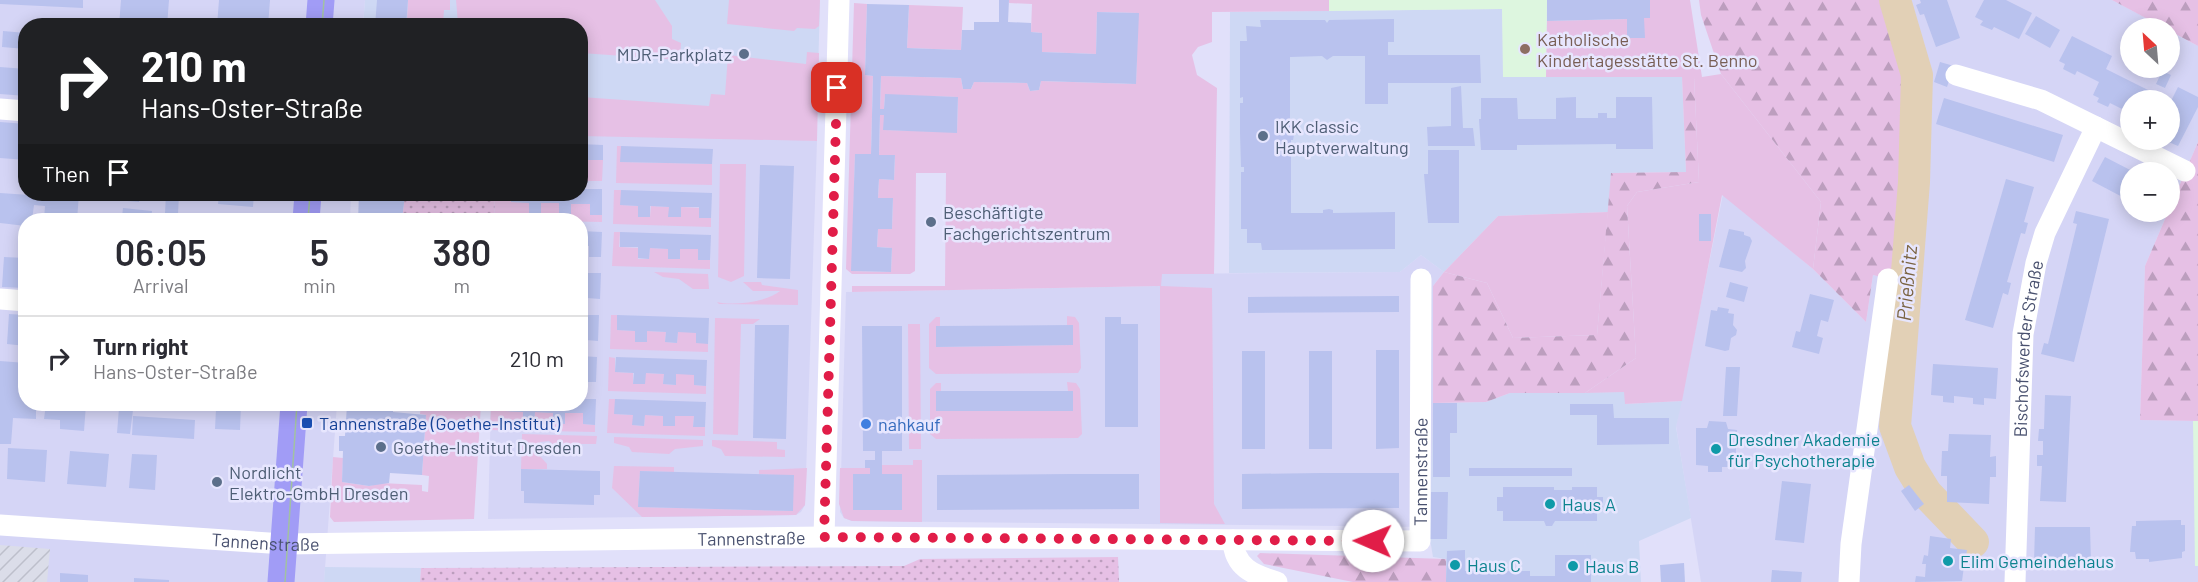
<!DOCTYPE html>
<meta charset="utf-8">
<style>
body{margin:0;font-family:Barlow,sans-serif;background:#f2f2f3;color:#2b2b33;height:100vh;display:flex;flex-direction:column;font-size:22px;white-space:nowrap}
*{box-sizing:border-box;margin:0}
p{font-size:20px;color:#7c7c81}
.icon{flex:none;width:33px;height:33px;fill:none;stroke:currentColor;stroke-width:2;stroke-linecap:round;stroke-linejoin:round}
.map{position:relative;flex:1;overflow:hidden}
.side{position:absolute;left:18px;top:213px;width:570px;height:198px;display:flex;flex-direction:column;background:#fff;border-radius:24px;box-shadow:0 3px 15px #0003}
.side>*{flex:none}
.guide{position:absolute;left:18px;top:18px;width:570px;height:183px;border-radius:24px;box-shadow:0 3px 15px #0003;background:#202124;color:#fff;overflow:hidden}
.needle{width:39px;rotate:334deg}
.controls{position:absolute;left:2120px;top:18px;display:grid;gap:12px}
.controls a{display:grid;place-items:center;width:60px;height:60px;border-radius:50%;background:#fff;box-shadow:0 3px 15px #0003;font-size:30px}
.pin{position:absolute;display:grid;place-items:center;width:51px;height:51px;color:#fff;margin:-26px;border-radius:12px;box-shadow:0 3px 9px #0006}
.me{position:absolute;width:66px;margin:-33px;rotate:271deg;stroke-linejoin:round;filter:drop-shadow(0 0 4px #0008)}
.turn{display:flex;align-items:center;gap:21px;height:126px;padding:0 24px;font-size:27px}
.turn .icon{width:78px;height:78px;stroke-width:2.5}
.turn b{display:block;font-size:42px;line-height:51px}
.then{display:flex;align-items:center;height:57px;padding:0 24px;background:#0003;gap:12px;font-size:22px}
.eta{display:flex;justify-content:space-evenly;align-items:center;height:102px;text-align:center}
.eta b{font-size:36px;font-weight:600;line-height:42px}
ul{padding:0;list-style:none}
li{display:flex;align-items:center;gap:18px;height:84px;padding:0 24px;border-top:2px solid #e1e1e2}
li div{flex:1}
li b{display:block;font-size:22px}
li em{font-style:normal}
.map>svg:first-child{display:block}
.residential{fill:#d5d5f6;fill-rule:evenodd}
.commercial{fill:#ced8f4}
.industrial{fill:url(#industrial-furrows)}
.education{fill:#ddf6df}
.green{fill:#e6c0e5}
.forest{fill:url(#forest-firs)}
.park{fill:url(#park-dots)}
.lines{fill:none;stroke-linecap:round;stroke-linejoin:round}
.river{stroke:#e2d0b6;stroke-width:32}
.building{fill:#b9c2ee}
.minor{stroke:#fff;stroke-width:21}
.major{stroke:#a19cf6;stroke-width:27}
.tram{stroke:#a2c2a1;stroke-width:1.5}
.route{stroke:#e11d48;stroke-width:10;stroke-dasharray:0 18}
.education-dot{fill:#8d6e63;stroke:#e7e6fe;stroke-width:2}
.service-dot{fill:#5c6f8a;stroke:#e7e6fe;stroke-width:2}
.transit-dot{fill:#1a4fb4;stroke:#e7e6fe;stroke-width:2}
.shop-dot{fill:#3f7fe0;stroke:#e7e6fe;stroke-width:2}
.culture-dot{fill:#0f9aa8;stroke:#e7e6fe;stroke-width:2}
.labels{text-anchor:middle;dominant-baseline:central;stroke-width:5;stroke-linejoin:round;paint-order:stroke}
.education-label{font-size:18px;fill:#785e54;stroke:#e7e6fe;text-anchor:start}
.service-label{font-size:18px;fill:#4e5e75;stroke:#e7e6fe;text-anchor:start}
.street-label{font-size:18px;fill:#49516f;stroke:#e7e6fe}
.transit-label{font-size:18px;fill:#164399;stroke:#e7e6fe;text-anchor:start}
.shop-label{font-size:18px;fill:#366cbe;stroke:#e7e6fe;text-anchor:start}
.culture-label{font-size:18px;fill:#0d838f;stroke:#e7e6fe;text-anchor:start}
.water-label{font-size:20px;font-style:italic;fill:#7b6442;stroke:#e7e6fe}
</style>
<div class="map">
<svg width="2198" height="582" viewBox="0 0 2198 582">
<defs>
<pattern id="industrial-furrows" width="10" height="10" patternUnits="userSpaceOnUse" patternTransform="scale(1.5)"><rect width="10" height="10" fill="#dbdde9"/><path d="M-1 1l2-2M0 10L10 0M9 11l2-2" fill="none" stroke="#bdbfcb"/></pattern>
<pattern id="forest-firs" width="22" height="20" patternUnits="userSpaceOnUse" patternTransform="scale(1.5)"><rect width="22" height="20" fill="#e6c0e5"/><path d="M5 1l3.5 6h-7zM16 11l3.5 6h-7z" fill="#bc9ebe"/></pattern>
<pattern id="park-dots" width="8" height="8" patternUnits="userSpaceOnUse" patternTransform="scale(1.5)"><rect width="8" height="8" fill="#e6c0e5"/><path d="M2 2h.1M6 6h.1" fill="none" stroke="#bc9ebe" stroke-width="1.8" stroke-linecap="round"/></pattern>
</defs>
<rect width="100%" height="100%" fill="#e1e0fa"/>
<g class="residential">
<path d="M0,0h365l-2,25 -337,1v168h325l-1,26h-324v184h311l-13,178h-324z"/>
<path d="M1904,0h208l53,28h-35v40h39v-37l29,15v96l-29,67v-37h-39v40h38l-23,54 -5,154 58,1v161h-497l-25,-156 47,-232 90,75 53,53 7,-47 41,9 14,-203zM2130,100h39v40h-39z"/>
<path d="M581,122l236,19 -12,364 -4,7 -5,3 -308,4 3,-115h89v-184h-86l1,-26h85z"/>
<path d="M1421,255l23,17 -11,14v206l-3,35 -578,-6 -8,-3 -4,-6 6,-220 314,-6 1,-12 239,-2z"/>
</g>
<g class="commercial">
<path d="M365,0h455l-2,74 -140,54 -97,-6 -1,-96h-217z"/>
<path d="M1502,9l2,68h178l4,95 -74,1 -4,39 -110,4 -54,56 -23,-17 -21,17 -171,1 1,-261z"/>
<path d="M1625,392v12l57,-3 -6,26 15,91 -52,23 2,41h-195v-23l-13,-2 -3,-18 3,-136 53,-1 24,-9z"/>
<path d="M325,567l96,1 -1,14h-96z"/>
</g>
<path class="industrial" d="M0,545l50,4 -3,33h-47z"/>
<g class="education">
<path d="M1329,0h218l-1,77h-43l-1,-68 -173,2z"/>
<path d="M2193,421h5v145h-3z"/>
</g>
<g class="green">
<path d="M408,0h42v10h-6l-1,14 -36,-3z"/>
<path d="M456,0h199l17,26v13l9,4 -1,17 -99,-7 -1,-27 -122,-3z"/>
<path d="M729,0h91l-1,26 -4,3 -18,-1 -3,3 -67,-7z"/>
<path d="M1009,0h320v11l-117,1v30l-14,5 -6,8 5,20 20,13 -3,186h-52l-1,12 51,2 2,216 11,20 -65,-1v-237l-308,6v-6h93l1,-113h-30l-1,98 -5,3h-58l-6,-5 8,-266 13,1 -2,71 8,1 -2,78h-16l-3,117 39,1 1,-24 -15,-1 1,-18h14l1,-30 -15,-1 1,-19 15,1 1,-25h-16l1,-40h4v15l73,2 1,-35 -73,-2 -1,14h-4l1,-33 80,2 2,11h8l3,-7 53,1 3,8 9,-1 2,-9 95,3 2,-71 -41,-1 -1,42 -54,-2v-19l-11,-1 1,-28 -23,-1z"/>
<path d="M1650,0h40l12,77 19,-3 100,128 -8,67 -91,-74 -40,206 -57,3 -1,-12 -39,1 51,-35 -9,-152 10,-14 62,-10 -5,-105h-148l1,-56 80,-2v19h17v-20h6z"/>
<path d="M909,5l54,2 -2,43 -54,-2z"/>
<path d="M807,52l12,1 -2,88 -236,-5v-39l128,9 2,-12 14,1 3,-40 78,9z"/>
<path d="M617,146h4v16l91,2v21l-96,-2z"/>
<path d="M581,160h22l-1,21h-21z"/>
<path d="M720,164h26l-2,112 -13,6 -13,-5z"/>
<path d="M614,190h7v15l18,1v11h11l1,-11 18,1v10h11l1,-10 19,1 -1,10h12v9l-98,-3z"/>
<path d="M495,194h16v8l18,1v10h12v-10h18v11h12v-10h19v11h12v7l-108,-2z"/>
<path d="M1608,212l-11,123 -84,3 -26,-55 -43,-11 54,-56z"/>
<path d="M614,232h6l-1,15 19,1v11h11l1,-11 18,1v10h11l1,-10h19l-1,11h12v9l-98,-3z"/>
<path d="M654,272l54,2 1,15h-16l-14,-10 -16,-2z"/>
<path d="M743,282h18l1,3 36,5v15l-79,-1 -2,-2c16,4 50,0 63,-11h-27z"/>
<path d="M611,315h6v15l18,1v11h12v-11l19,1 -1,10 12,1 1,-11h18v11h12v9l-98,-3z"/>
<path d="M1067,316l8,1 4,6 2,45 -3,5 -142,1 -7,-6v-44l7,-7h4v9h-4v21l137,-2v-20h-6z"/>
<path d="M715,318l45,1 -7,5h-12l-3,111 -25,-1z"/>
<path d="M908,324h12l1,125h-12z"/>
<path d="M609,357l6,1v14l18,1v11l12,-11 19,1 -1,10 12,1 1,-11h18v11l12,1v8l-98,-3z"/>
<path d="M1067,382l9,1 4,6 2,45 -4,4 -142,1 -6,-5v-45l6,-6h5v8l-5,1 1,19h136v-20h-5z"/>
<path d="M609,399h6v15l18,1v10l11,1 1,-11 18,1v10h11l1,-10h19l-1,11h12v9l-98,-3z"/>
<path d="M421,404h60l-7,115 -140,3 -4,-5 3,-60 10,1 -1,24 27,4 12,-3 41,2v6l6,1 1,-16 -7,-1 4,-60 -6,-1z"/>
<path d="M491,404h14v7l18,1v11h11l1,-11 18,1v10h12v-10h18v11l12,1v7l-105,-2z"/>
<path d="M522,434l75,2 -1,8h-18l-8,6 -11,-1 -10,-8 -9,1 -1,13 8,9v5h-26z"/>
<path d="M614,437l89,3v6l-28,3 -6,5 -37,-2 -3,-5 -15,-4z"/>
<path d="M712,440l65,2v7l8,1v7l-60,-1 -4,-7 -9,-3z"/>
<path d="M913,460h9v62l-70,-1 -8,-3 -5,-14 1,-36h30v6l-17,1v35h49v-35l-20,-1v-9h31z"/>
<path d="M614,466l60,1v5l-34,-1 -2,36 154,4 2,-35 -35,-2v-4l48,-2 -2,37 -9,10 -154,2 -30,-29z"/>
</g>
<g class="forest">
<path d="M1699,0h205l24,81 -14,204 -41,-10 -7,47 -53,-53 8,-67 -100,-128 -20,-59z"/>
<path d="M2112,0h86v46z"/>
<path d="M1682,77h12l5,105 -62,10 -10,14 9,152 -51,35h-75l-24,9 -53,1v-117l11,-14 43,11 26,55 84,-3 14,-162 75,-1z"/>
<path d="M2198,142v279l-58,-1 5,-154z"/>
<path d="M1260,553l186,6v23h-93l-89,-18 -7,-8z"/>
</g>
<g class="park">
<path d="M405,194h90l-1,26h-92z"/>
<path d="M1118,557l1,25h-699l1,-14 483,-2 16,-7z"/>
</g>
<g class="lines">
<path class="river" d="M1895,0l22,75 -3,107 -19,244 15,41 16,26 47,49"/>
</g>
<g class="building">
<path d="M0,0h83v8l-83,-4z"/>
<path d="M121,0h48l-2,26h-48z"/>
<path d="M219,0h51l-2,26h-51z"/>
<path d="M377,0h31l-2,26h-31z"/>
<path d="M999,0h10l-1,22 23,1v9l11,1v19l54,2 1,-42 42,1 -3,71 -95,-3 -2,9 -9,1 -3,-8 -53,-1 -3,7h-8l-2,-11 -80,-2 -1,33h4l1,-15 73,3 -1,36 -74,-3 1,-15h-4l-1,40h16l-1,25 -15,-1 -1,19h15l-1,31h-14l-1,18 15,1 -1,24 -40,-1 4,-117h16l2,-78 -8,-1 2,-71 42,1 -2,43 54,2 1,-20h12v-8h25z"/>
<path d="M1547,0h103v18h-6l1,20h-18v-19l-80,2z"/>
<path d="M1920,0h27l13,38 -24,9 -12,-33 -4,1 -4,-10 5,-2z"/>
<path d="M1984,0h22l26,13 -13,26 -25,-12 -2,3 -12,-5 3,-4 -8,-4z"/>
<path d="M2036,16l24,14 -10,18 -25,-14z"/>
<path d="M1394,19v23h-6v13h92l1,28h-93v21h-23v-48h-32l-6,4 -5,-4 -32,1v72l4,1v5l-1,5h-2v73h32v-3l6,-1 4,1v3l62,-1v37l-133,1 -1,-7h-14v-14h-6v-57h3v-5h-3l-1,-34v-30h3v-6l-3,1v-57h7l-1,-15 15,1 -1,-7h65l2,3 2,-3z"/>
<path d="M3,31l23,2v16l-24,-2z"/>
<path d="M2072,36l40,20 -6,13 44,22 -5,9h-15v13l-20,-10 -2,4 -11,-5 2,-4 -6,-3 6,-13 -22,-11 -2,4 -12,-6 2,-5 -6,-3z"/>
<path d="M1940,62l14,4 -7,21 -13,-5z"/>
<path d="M0,67l26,2v27l-26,-2z"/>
<path d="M2162,71l9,4 -6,13 -9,-4z"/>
<path d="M1461,86l2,42h10l2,18h-47l-1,-19 24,-1v-38z"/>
<path d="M2178,87l20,10v10l-20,39 -14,-6h5v-35z"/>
<path d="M1576,97v21h22v-5h9v5h9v-21h36l1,52h-37v-5l-99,1v5h-36l-2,-31h2v-21h36l1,21h38v-21z"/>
<path d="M1944,98l119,37 -9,27 -118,-38z"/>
<path d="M0,122l26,2v36l-26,-2z"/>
<path d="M580,144l23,1v15h-23z"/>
<path d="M621,146l92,3 -1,15 -92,-2z"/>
<path d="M1428,150h31v73h-31l-4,-49h4z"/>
<path d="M2105,157l29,15h-4v29l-38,-20z"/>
<path d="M760,165l34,1 -4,113 -33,-1z"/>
<path d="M2006,179l28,8 -10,35 4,1 -3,11 -4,-1 -14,49 4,1 -3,12 -5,-2 -10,35 -28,-8z"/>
<path d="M580,189h22v26h-12v-11h-19v10h-12v-11h-18v10h-12v-10l-18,-1v-8h69z"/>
<path d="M621,190l91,3 -1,25h-12v-11h-18v10h-13l1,-10 -19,-1v11h-12v-11l-18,-1z"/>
<path d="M0,193l44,3v-2h35l-2,26h-33l1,-14 -11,-1 -2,15h-6v6l-26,-3z"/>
<path d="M116,194h24l-1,8 -23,-2z"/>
<path d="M166,194h13l-1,20 -13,-1z"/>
<path d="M219,194h35l-1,13 -35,-3z"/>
<path d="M359,194h46l-3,26h-44z"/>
<path d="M123,208l29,3 -1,9h-57v-5l28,2z"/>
<path d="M2076,211l33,8 -35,143 -33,-8 3,-11 4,1 29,-120 -4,-1z"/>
<rect x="1699" y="214" width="12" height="27"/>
<path d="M1729,229l15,3v3l6,2 2,4 -7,20 1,7 -4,4 -23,-5z"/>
<path d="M580,231l22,1 -1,25h-12v-11h-9z"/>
<path d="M620,232l91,3 -1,25h-12v-11h-18v10h-12v-10l-18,-1 -1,11 -11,-1v-11h-18z"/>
<path d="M4,257l22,1v30l-24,-1z"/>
<path d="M580,273h21l-1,26 -13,-1 1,-10 -8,-1z"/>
<path d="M1730,282l18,5 -4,15 -18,-5z"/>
<path d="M1810,294l24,6 -6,22 -7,-2 -4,16 6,2 -4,16 -27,-7 4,-16 4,1z"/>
<path d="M1399,296v16l-151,1v-16z"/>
<path d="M1718,307l11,2 -1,4 6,1 -1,11 4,5 -1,5 -5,3 -2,12 -4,1 -20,-5 6,-36 6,1z"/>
<path d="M9,314l17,1v31l-19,-2z"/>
<path d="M580,315h19l-1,26 -12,-1v-10h-6z"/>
<path d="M617,315l92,3 -1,26 -12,-1v-10l-18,-1 -1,11 -12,-1 1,-10 -19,-1v11h-12v-11l-18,-1z"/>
<path d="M1105,317h16v7h17v103h-33z"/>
<path d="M755,325h34l-3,114 -33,-1z"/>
<path d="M1073,325v20l-137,2v-21z"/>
<path d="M862,326h40v125h-20v23h20v36h-49v-36h17v-6h-5v-8h10v-9h-12z"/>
<path d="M1376,350h23v98l-23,1z"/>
<rect x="1242" y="351" width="23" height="98"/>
<rect x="1309" y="351" width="23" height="98"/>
<path d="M580,356l17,1 -1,25h-12l1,-10 -5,-1z"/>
<path d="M616,357l91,3 -1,26 -12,-1v-10l-18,-1v11l-13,-1 1,-10 -18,-1 -1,11h-12l1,-11 -19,-1z"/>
<path d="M0,361l26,2v41h10v15l-23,-1 -2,26h-11z"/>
<path d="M1933,364l65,4 -2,31 -12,-1v7l-11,-1v-6l-19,-2v7l-11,-1v-6l-12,-1z"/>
<path d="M1726,367h14l-3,49h-14z"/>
<rect x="936" y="391" width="137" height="20"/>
<path d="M2045,395l26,1 -5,106 -26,-1 2,-35h-5v-11h6v-14h-5l1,-12h5z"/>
<path d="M580,399h16l-1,26 -12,-1v-11h-18v11l-12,-1v-10l-18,-1 -1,11h-11v-11l-19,-1 1,-7h75z"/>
<path d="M615,399l91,3 -1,25h-12l1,-11h-19v10h-12v-10l-18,-1 -1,11 -12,-1 1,-10 -19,-1z"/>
<path d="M1433,403h24v30h-7v44h-17z"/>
<path d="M46,404h40l-2,27 -24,-2v-9l-16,-1z"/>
<path d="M204,404h37l-1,26 -25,-1 1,-20 -12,-1z"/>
<path d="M363,404h30v8l33,3 -4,60 -32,-2 -1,10 -20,3 -27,-4 1,-31h-4v-15h6l2,-31z"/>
<path d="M1570,404h43l1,14h55v26l-72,1v-30h-27z"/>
<path d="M119,408l14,2 -3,24 -13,-1z"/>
<path d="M133,416l62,4 -1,19 -62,-4z"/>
<path d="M1709,421l17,1 2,7 9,1 -2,37h-13v5h-14v-6l-12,-1v-37h11z"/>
<path d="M1949,434l42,1 -1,22 6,-1v21h-6l-1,27 -42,-2v-26h-6l1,-25h6z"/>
<path d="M8,448l39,2 -2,32 -38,-3z"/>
<path d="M70,451l39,3 -3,33 -39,-3z"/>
<path d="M132,454l25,1 -2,35 -26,-2z"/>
<rect x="1469" y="468" width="103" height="8"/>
<path d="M521,469l79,2v24h-6v10l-70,-2v-12h-3z"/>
<path d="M640,471l154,4 -1,36 -155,-4z"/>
<path d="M1321,473h78v35l-157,1v-35z"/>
<path d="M1071,474h68v35l-202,1v-35z"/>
<path d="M1782,481l29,3 -7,59 -29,-3z"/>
<path d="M1909,485l15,19 -9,7 -14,-20z"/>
<path d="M1503,487h51v3h18v-3h25v10h6v13h-6v11h-42l-3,5h-6l-2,-5h-41v-10h-6v-14h6z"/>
<path d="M1431,492h17l-1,47h-17z"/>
<path d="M2181,520v5h4v26l-3,1v6l-33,4v-3h-13l-1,-7h-5l2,-26h4v-5z"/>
<path d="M2035,527h55l1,35h-4v7h-50v-8l-3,1z"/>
<path d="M1930,536l21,3 -1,9 17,2 -1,6 7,2 -1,9 -8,-1 -2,15 -47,1 1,-6 9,1 1,-13h-4l2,-9 4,1z"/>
<path d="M1465,550v21h65v5h25v-21h36v27h-145l1,-31z"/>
<path d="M1684,563l1,19h-24l-1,-17z"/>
<path d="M1772,570l30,2 -1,10h-30z"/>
<path d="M60,573l28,2v7h-28z"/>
<path d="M134,578l35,2v2h-35z"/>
</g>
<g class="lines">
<g class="minor">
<path d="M1956,75l85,25 144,71"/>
<path d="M0,109l26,2"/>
<path d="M0,299l26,2"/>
<path id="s1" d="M0,525l284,19 540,-7 596,4 1,-262"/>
<path d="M824,537l15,-537"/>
<path d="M1233,540c1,27 20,35 44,42"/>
<path d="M1849,582l2,-38 37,-265"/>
<path id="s2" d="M2015,582l8,-248 13,-71 9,-30 51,-106"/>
</g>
<g class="major">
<path d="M319,26l2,-26"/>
<path d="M306,220l2,-26"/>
<path d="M281,582l13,-178"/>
</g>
<g class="tram">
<path d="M322,26l2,-26"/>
<path d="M308,220l2,-26"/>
<path d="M285,582l12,-178"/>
</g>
</g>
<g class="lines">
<path class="route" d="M837,88l-13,449 549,4"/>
</g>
<circle class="education-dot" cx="1525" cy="49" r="6"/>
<g class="service-dot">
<circle cx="744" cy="54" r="6"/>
<circle cx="1263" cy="136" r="6"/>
<circle cx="931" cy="222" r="6"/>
<circle cx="381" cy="447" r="6"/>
<circle cx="217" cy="482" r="6"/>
</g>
<rect class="transit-dot" x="301" y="417" width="12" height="12" rx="3"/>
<circle class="shop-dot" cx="866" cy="424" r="6"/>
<g class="culture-dot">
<circle cx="1716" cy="449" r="6"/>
<circle cx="1550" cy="504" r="6"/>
<circle cx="1948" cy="561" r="6"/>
<circle cx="1455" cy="565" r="6"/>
<circle cx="1573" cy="566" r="6"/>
</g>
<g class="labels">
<g class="education-label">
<text x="1537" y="39">Katholische<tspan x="1537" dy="21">Kindertagesstätte St. Benno</tspan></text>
</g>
<g class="service-label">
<text x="732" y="54" text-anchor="end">MDR-Parkplatz</text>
<text x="1275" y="126">IKK classic<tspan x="1275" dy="21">Hauptverwaltung</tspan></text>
<text x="943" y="212">Beschäftigte<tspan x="943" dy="21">Fachgerichtszentrum</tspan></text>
<text x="393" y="447">Goethe-Institut Dresden</text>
<text x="229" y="472">Nordlicht<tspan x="229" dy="21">Elektro-GmbH Dresden</tspan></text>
</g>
<g class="street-label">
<text stroke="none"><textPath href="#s2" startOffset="234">Bischofswerder Straße</textPath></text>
<text stroke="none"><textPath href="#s1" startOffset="1490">Tannenstraße</textPath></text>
<text stroke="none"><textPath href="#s1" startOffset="752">Tannenstraße</textPath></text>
<text stroke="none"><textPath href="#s1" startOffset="266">Tannenstraße</textPath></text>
</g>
<g class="transit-label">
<text x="319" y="423">Tannenstraße (Goethe-Institut)</text>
</g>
<g class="shop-label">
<text x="878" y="424">nahkauf</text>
</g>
<g class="culture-label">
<text x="1728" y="439">Dresdner Akademie<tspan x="1728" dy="21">für Psychotherapie</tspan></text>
<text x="1562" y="504">Haus A</text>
<text x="1960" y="561">Elim Gemeindehaus</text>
<text x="1467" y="565">Haus C</text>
<text x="1585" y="566">Haus B</text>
</g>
<g class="water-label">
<text transform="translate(1906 283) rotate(-85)">Prießnitz</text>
</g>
</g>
</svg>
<div class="controls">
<a><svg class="needle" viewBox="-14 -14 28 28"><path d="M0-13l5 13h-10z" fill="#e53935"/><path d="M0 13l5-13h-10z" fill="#7c7c81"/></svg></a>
<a>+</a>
<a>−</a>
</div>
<div class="pin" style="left:837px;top:88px;background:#d93025"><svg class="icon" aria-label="arrive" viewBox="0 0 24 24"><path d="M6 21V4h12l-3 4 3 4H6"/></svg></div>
<svg class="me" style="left:1373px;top:541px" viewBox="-20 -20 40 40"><circle r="19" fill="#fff"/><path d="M0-13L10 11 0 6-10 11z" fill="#e11d48"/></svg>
<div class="guide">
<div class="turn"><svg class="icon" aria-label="right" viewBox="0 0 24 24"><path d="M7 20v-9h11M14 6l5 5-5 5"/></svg><div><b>210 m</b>Hans-Oster-Straße</div></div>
<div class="then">Then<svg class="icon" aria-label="arrive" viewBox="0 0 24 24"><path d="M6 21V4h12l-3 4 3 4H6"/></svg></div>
</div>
<section class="side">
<div class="eta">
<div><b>06:05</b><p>Arrival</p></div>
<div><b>5</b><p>min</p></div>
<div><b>380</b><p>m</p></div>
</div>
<ul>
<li><svg class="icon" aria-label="right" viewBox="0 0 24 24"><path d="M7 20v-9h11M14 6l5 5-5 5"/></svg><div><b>Turn right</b><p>Hans-Oster-Straße</p></div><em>210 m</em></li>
</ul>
</section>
</div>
